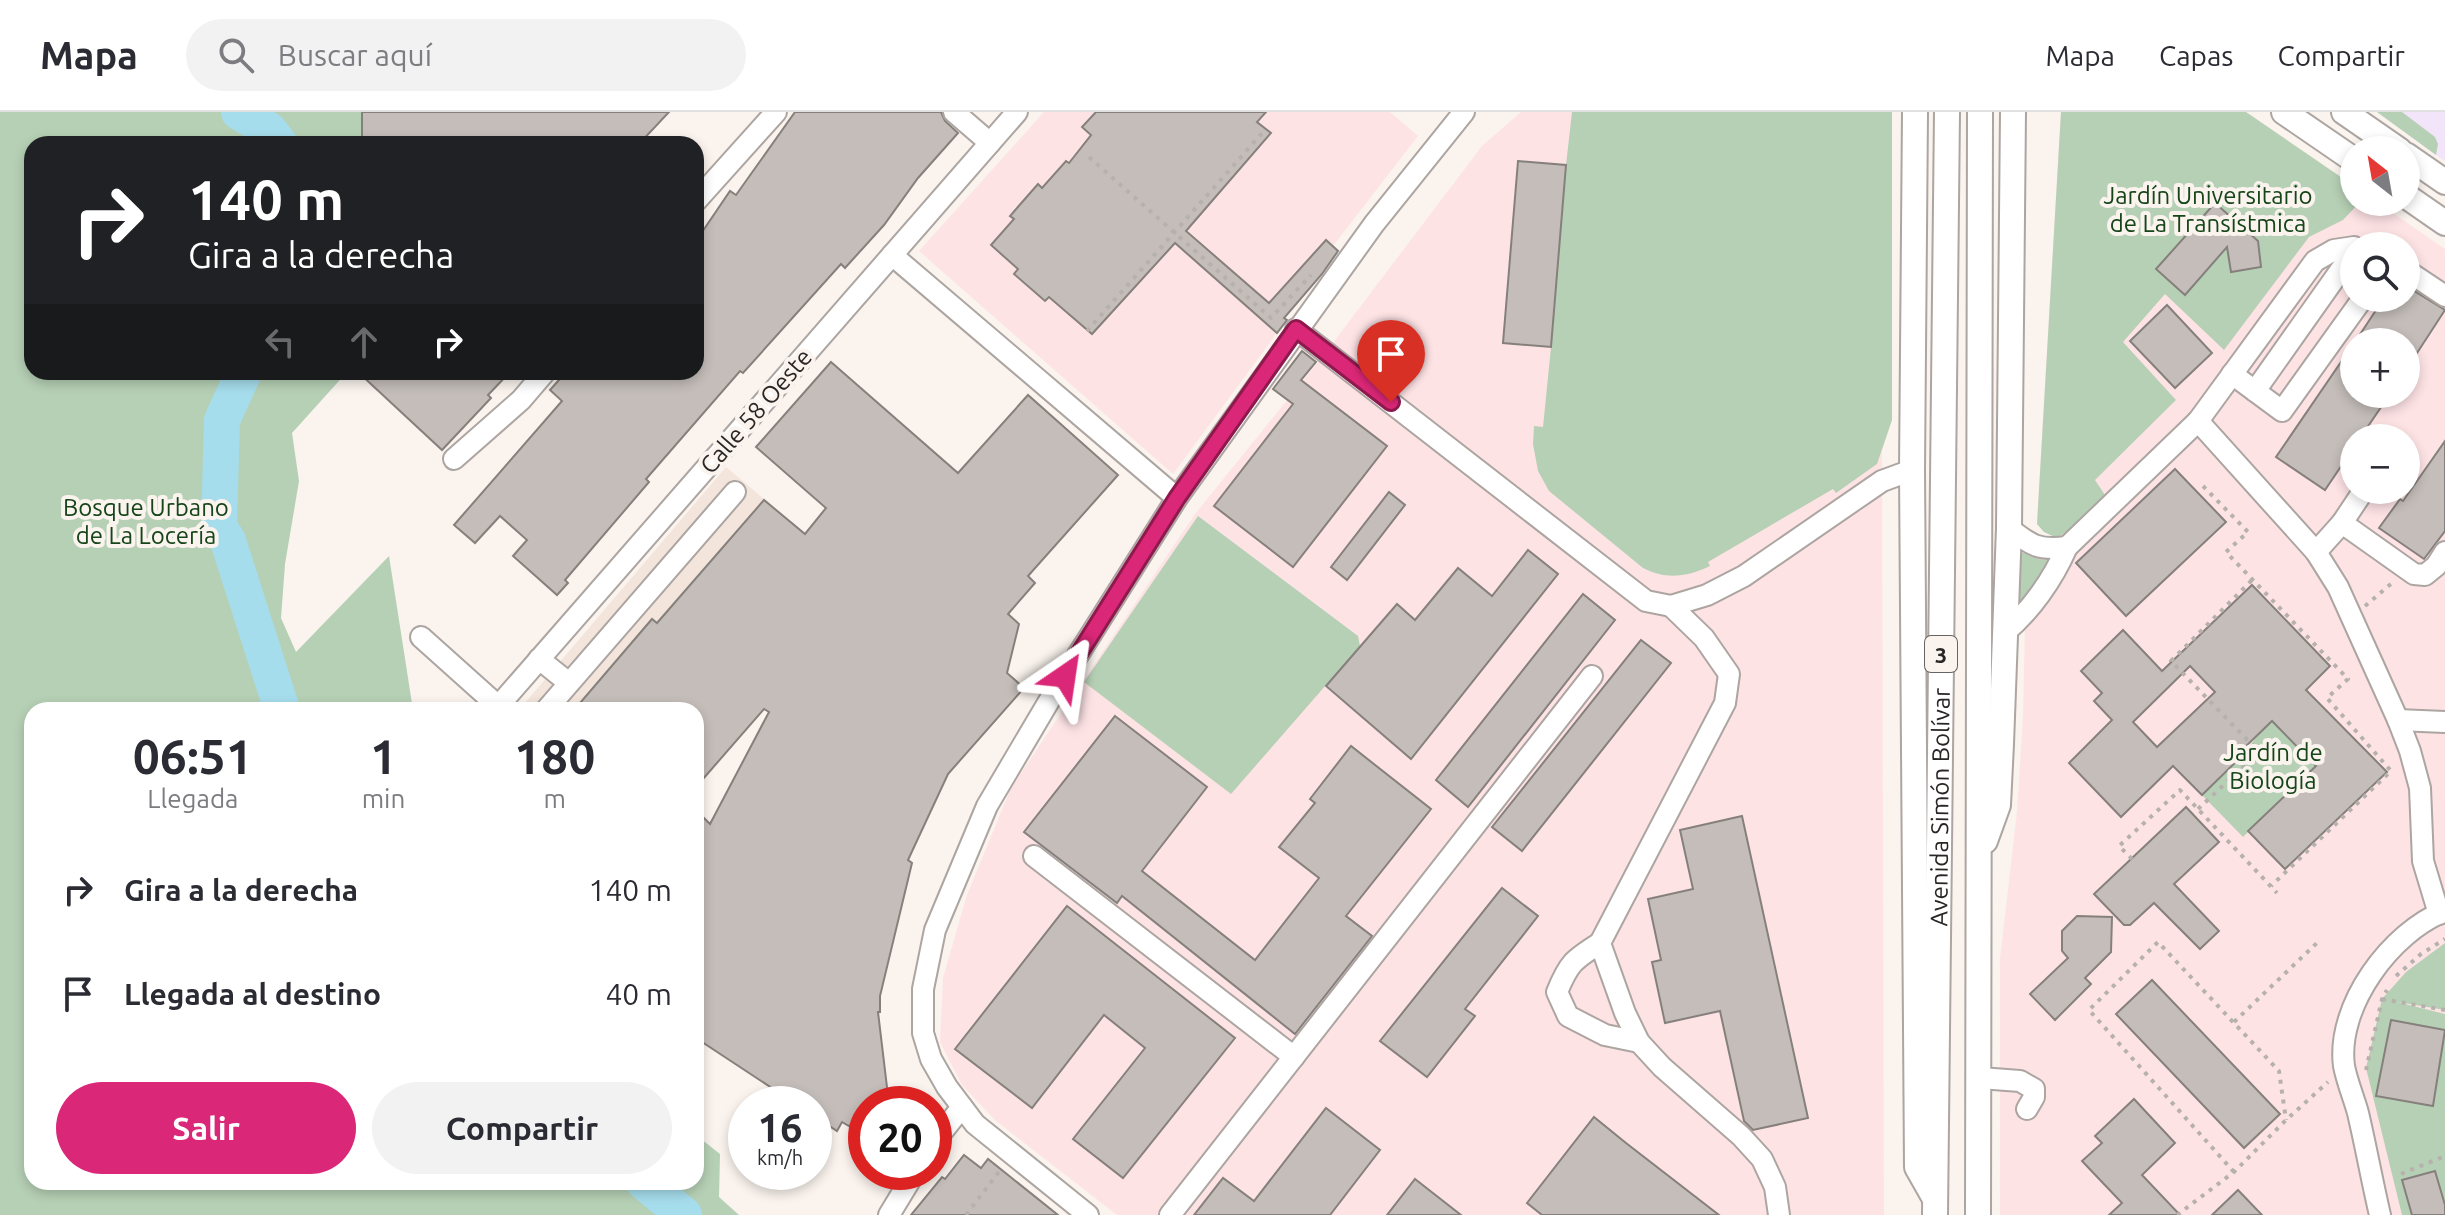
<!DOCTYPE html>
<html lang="es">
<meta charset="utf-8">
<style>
body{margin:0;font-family:Ubuntu,sans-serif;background:#f2f2f3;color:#2b2b33;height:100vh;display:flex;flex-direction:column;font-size:30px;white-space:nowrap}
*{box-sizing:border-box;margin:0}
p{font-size:26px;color:#7c7c81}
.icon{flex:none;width:44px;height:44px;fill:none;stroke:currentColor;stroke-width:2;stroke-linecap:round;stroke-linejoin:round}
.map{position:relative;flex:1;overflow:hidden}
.panel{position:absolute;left:24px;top:590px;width:680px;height:488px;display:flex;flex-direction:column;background:#fff;border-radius:24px;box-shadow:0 4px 12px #0003}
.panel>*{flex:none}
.hud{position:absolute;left:24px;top:24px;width:680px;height:244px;border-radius:24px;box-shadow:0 4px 12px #0003;background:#202124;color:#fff;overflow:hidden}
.needle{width:52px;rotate:329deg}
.fabs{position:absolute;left:2340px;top:24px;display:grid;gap:16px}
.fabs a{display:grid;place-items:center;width:80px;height:80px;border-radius:50%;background:#fff;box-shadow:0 4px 12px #0003;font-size:40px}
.speed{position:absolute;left:728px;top:974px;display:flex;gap:16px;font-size:40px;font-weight:700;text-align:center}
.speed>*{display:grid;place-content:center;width:104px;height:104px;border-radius:50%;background:#fff;box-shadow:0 4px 12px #0003;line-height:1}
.speed small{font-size:20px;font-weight:400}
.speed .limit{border:12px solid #d22;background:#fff;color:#111}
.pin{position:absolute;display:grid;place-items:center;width:68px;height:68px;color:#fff;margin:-82px -34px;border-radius:50% 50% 50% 0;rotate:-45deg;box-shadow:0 0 8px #0007}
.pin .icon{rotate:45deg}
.me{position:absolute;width:88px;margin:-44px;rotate:32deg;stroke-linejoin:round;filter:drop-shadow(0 0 6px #0008)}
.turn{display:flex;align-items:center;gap:28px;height:168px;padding:0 32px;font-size:36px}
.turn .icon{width:104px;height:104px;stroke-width:2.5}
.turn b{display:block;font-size:56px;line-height:68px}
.lanes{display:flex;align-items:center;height:76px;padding:0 32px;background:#0003;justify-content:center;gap:40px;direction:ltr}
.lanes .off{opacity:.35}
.eta{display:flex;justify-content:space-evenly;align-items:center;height:136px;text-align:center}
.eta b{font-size:48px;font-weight:700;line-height:56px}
.cta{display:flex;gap:16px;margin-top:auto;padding:16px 32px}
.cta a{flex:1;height:92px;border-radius:48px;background:#db2777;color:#fff;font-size:32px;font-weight:700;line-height:92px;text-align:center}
.cta a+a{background:#f2f2f3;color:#2b2b33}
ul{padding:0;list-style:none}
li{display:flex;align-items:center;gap:24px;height:104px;padding:0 32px}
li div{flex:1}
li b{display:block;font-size:30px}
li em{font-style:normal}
header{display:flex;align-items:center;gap:48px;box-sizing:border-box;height:112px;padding:0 40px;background:#fff;border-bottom:2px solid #e1e1e2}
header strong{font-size:38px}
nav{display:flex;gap:44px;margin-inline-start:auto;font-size:28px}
.search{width:560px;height:72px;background:#f2f2f3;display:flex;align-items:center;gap:20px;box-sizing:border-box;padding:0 28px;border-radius:44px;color:#7c7c81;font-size:30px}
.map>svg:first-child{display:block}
.commercial{fill:#f2e5f9}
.built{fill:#f3e5dc}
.education{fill:#fee3e5;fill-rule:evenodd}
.green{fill:#b6d0b5}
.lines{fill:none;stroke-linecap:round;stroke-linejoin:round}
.river{stroke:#a6ddec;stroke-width:36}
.building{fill:#c4bdb9;stroke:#86807c;stroke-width:2;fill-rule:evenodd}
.minor-casing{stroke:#aca5a1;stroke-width:24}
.major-casing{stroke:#aca5a1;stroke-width:28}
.path{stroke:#b7b1ad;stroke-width:4;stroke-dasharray:4 6;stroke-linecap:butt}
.minor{stroke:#fff;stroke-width:20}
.major{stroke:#fff;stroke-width:24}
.route-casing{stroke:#8e194d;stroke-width:20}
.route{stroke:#db2777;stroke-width:14}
.labels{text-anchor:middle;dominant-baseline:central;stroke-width:8;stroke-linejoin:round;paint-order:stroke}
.shield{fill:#faf3ee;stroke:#686461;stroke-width:2}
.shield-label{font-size:22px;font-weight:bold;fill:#292625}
.park-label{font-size:24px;fill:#154518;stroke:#faf3ee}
.street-label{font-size:24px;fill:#292625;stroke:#faf3ee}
</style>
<header>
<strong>Mapa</strong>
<div class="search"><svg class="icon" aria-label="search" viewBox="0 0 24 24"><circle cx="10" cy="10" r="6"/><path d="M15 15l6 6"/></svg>Buscar aquí</div>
<nav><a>Mapa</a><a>Capas</a><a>Compartir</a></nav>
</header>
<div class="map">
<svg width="2445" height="1103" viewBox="0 0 2445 1103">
<rect width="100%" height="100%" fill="#faf3ee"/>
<path class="commercial" d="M2377,0h68v49l-9,-6z"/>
<path class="built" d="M726,355l143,120 -173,200v-77h-177z"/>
<g class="education">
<path d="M1044,0h346l28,24 -85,110 -7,-6 -68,75 19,18 -104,141 -254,-223z"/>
<path d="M1521,0h371v308l-10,30 2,765h-767l-121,-94 -34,-36 -22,-43 3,-64 24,-83 44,-107 184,-274 131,-162 156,-206z"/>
<path d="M2061,0h185l108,74v16h23l68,47v966h-445v-256l17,-147 6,-95 2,-90 59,-82 -14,-16 -13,9 -13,-6 -7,-8zM2354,134h52v52h-52zM2354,230h52v52h-52zM2354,326h52v52h-52z"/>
</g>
<g class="green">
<path d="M0,0h362v32h-330v228h315l-55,61 7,48 -14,83 -4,54 15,34 93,-96 24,154h-381v472h664v-47l24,19 -1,43 20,18h-739z"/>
<path d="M1572,0h320v308l-15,44 -41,29 -3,-4 -125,73 2,4c-23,11 -44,14 -67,2l-94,-77 -11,-20 -5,-27 1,-18 9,1 8,-80 -48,-4 15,-182 48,4z"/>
<path d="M2061,0h185l108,74v16h6l-17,18 -34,17 -85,113 -59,-56 -42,48 53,58 -81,80 10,15 -35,34 -13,9 -13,-6 -7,-8z"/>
<path d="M2377,0h25l33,25 3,7 -2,11z"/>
<path d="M1198,404l160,120 2,10 -129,148 -147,-112z"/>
<path d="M2016,438l22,9 16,2 -37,56z"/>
<path d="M2272,609l45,44 -74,72 -41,-42 42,-41 13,-18z"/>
<path d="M2445,831v67l-48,-8 48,12v201h-43l-36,-147 16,-69 24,-27z"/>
</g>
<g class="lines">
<g class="river">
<path d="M239,0l30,18 11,14"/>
<path d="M244,260l-22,48 -3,106 9,15 54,169"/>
<path d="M644,1070l40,33"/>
</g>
</g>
<g class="building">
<path d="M362,0h307l-30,32h-277z"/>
<path d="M795,0h146l4,9 13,12 -40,45 -34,47 -39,43 -4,-4 -98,109 -3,-2 -94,108 3,3 -84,98 3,3 -11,12 -44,-39 14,-16 -27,-24 -25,27 -21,-18 108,-124 -12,-11 16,-18h130v-131l34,-50 6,4z"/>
<path d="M1096,0h170l-9,10 14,11 -85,98 83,72 57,-63 12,11 -16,23 -38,44 3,2 -10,13 -102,-90 -83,91 -43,-37 -4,4 -31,-27 4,-5 -27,-24 23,-26 -4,-3 28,-32 4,4 24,-27 3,2 22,-28 -9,-8z"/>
<path d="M1518,49l48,4 -15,182 -48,-4z"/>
<path d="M2215,91l43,38 3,26 -30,5 -4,-25 -42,48 -29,-26z"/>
<path d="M2406,174l39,24 -39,60v-28h-51l29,-44h22z"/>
<path d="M2167,193l45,48 -37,35 -45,-47z"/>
<path d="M2354,231v51h36l-30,44h-6v9l-29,43 -49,-33z"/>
<path d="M1302,239l14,11 -15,18 86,66 -94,121 -79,-61 79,-102 -20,-15z"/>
<path d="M831,250l127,111 70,-78 90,80 -90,101 7,7 -27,31 11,10 -12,49 17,15 -76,86 -40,86 4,3 -32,133v16h-2l11,92h-23v13l-17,9 -7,-4 -5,9 -23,-15v-12h-18l-100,-66v-228l14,14 59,-112 -5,-3 -68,78v-77h-122l78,-91 5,4 107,-123 41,34 21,-26 -70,-61z"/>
<path d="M358,260h152l-22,23 3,3 -49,52z"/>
<path d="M2445,329v90l-21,28 -45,-31 21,-29 3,2z"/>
<path d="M2175,357l51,53 -100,94 -50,-53z"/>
<path d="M1389,380l16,13 -58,75 -16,-13z"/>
<path d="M1528,438l30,24 -147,185 -85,-73 71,-82 18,16 43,-52 34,28z"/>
<path d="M2252,473l78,81 -24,24 81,82 -102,97 -37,-38 68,-65 -44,-45 -31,30 3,3 -42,41 -29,-29 -52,51 -52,-54 43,-43 -18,-19 8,-8 -21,-22 42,-41 39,41zM2190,554l25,26 -58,55 -24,-25z"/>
<path d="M1583,482l32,26 -147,187 -32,-27z"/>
<path d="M1641,528l30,23 -149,188 -30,-24z"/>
<path d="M1115,604l92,71 -65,84 113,89 64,-82 -40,-31 36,-44 -5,-4 41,-53 80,63 -85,107 26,20 -77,98 -173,-138 -5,7 -93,-71z"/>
<path d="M2186,695l33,35 -45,42 45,47 -19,18 -46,-46 -24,22h-6l-30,-31z"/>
<path d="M1742,704l66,302 -55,12 -9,-9 -24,-110 -55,12 -13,-61 9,-2 -13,-61 45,-10 -13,-59z"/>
<path d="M1502,776l36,28 -73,93 10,7 -48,61 -47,-36z"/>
<path d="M1067,794l168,132 -112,140 -50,-39 72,-91 -41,-33 -72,93 -77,-59z"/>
<path d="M2077,804l35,1 -1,35 -26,26 6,6 -36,36 -25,-26 38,-36 -6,-7v-20z"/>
<path d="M2152,868l128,134 -36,34 -128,-134z"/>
<path d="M2391,908l54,10 -12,76 -57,-10z"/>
<path d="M2134,987l41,44 -33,32 38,40h-71l13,-12 -40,-42 20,-18 -7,-7z"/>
<path d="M1326,996l54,42 -50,65h-136l29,-37 31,23z"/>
<path d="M1594,1005l32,26 93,72h-177l-15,-12z"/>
<path d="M964,1043l17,13 7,-9 70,56h-147l31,-38 3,2z"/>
<path d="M2435,1059l10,34v10h-33l-10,-35z"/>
<path d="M1415,1067l46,36h-74z"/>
<path d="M2238,1078l24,25h-50z"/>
</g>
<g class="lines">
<g class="minor-casing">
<g id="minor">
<path d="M954,0l36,31"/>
<path d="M696,89l80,-89"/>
<path d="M892,143l285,243"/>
<path d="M2406,158l39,26"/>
<path d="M1296,217l350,272 25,5 36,-11 37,-19 138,-95 30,-11"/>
<path d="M2232,262l50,37 81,-113"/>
<path d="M2255,279l99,-140"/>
<path d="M2198,309l118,131 22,35 60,133 12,31 10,37 3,73 16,53"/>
<path d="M454,347l67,-59 24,-28"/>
<path d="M2342,411l22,-33"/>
<path d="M2009,416c21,17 30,23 58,19"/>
<path d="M2316,440l26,-29 72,51 11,1 11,-9 9,-14"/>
<path d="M1671,494l33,32 25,36 -4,29 -125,240 25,70 14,29 23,25 79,69 21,23 13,28 4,28"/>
<path d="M2004,521c27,-22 49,-54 63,-86l131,-126 117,-160 19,-11 20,-3"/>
<path d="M421,525l77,69"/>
<path d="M539,547l30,24"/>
<path d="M495,598l522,-598"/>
<path d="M546,598l189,-218"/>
<path d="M2398,608l47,2"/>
<path d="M1034,744l260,201"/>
<path d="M1600,831c-27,17 -31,20 -43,49l11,24 37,19 34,7"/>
<path d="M1980,966l40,3 14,8v8l-7,12"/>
<path d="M934,1030l28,-35"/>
<path d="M889,1103l26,-43"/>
<path d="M1088,1103l-113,-91 -28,-37 -16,-28 -8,-26v-44l12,-59 52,-124 62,-105 128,-203 197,-274 90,-112"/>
<path d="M1170,1103l422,-539"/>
<path d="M2380,1103c-8,-34 -14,-68 -22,-102 -4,-15 -11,-31 -14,-47 -8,-60 47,-134 101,-155"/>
</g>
</g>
<g class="major-casing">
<g id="major">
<path d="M1915,0l-3,358 5,697 17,30"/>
<path d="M2284,0l70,48"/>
<path d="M2344,0l55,38"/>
<path d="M2406,43l39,27"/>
<path d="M2406,84l39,27"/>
<path d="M1985,729l13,-36 3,-61 8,-216 4,-416"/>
<path id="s1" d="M1935,1103l12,-1103"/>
<path d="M1978,1103l2,-1103"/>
</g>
</g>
<g class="path">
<path d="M1089,45l182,161 40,-43"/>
<path d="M1087,219l177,-200"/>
<path d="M2203,374l45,46 -22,20 122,127 -21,19 64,73 -120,115"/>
<path d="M2365,494l27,-23"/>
<path d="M2198,697l61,-57 -88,-91 81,-81"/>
<path d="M2132,747l-13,-13 61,-56 97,103"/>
<path d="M2396,864l25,-22 24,-15"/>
<path d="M2382,887l63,11"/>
<path d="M2234,910l86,-82"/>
<path d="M2366,958l16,-71 5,-9"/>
<path d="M2234,1060l-145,-162 69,-68 121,129 7,49"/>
<path d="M2401,1062l44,-18"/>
<path d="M966,1103l35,-46"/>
<path d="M2177,1103l57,-43 52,-52 42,-38"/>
</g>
<use href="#minor" class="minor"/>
<use href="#major" class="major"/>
</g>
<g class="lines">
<g class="route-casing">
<path id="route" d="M1065,564l112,-178 119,-169 95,73"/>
</g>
<use href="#route" class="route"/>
</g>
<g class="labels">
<rect class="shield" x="1925" y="524" width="32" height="36" rx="6"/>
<g class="shield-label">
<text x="1941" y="542">3</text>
</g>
<g class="park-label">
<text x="2208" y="83">Jardín Universitario<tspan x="2208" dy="28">de La Transístmica</tspan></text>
<text x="146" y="395">Bosque Urbano<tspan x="146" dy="28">de La Locería</tspan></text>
<text x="2273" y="640">Jardín de<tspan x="2273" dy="28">Biología</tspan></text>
</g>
<g class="street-label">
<text transform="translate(756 299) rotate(-49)">Calle 58 Oeste</text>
<text stroke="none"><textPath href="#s1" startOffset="408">Avenida Simón Bolívar</textPath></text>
</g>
</g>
</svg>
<div class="fabs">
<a><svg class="needle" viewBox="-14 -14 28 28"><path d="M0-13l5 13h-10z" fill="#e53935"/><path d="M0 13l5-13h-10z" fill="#7c7c81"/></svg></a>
<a><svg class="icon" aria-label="search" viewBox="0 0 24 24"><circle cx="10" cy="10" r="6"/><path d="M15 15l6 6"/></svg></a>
<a>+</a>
<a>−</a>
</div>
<div class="speed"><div>16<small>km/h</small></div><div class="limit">20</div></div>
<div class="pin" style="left:1391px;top:290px;background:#d93025"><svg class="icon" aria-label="arrive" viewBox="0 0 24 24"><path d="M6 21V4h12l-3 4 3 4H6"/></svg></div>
<svg class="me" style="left:1065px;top:564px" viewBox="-20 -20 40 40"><path d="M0-17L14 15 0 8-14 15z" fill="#db2777" stroke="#fff" stroke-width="4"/></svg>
<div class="hud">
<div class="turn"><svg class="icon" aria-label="right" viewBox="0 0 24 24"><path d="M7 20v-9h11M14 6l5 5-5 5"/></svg><div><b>140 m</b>Gira a la derecha</div></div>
<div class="lanes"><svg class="icon off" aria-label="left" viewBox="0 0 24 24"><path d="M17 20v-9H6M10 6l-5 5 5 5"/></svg><svg class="icon off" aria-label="ahead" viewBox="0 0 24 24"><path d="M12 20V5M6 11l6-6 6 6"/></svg><svg class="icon" aria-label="right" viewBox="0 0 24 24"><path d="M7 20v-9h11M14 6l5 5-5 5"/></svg></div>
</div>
<section class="panel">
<div class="eta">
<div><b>06:51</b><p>Llegada</p></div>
<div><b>1</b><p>min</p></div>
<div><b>180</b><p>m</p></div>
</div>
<ul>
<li><svg class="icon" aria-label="right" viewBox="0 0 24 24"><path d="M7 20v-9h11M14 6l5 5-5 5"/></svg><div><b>Gira a la derecha</b></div><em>140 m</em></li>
<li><svg class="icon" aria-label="arrive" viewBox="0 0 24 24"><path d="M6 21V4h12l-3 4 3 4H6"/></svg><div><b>Llegada al destino</b></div><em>40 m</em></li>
</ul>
<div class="cta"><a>Salir</a><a>Compartir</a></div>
</section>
</div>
